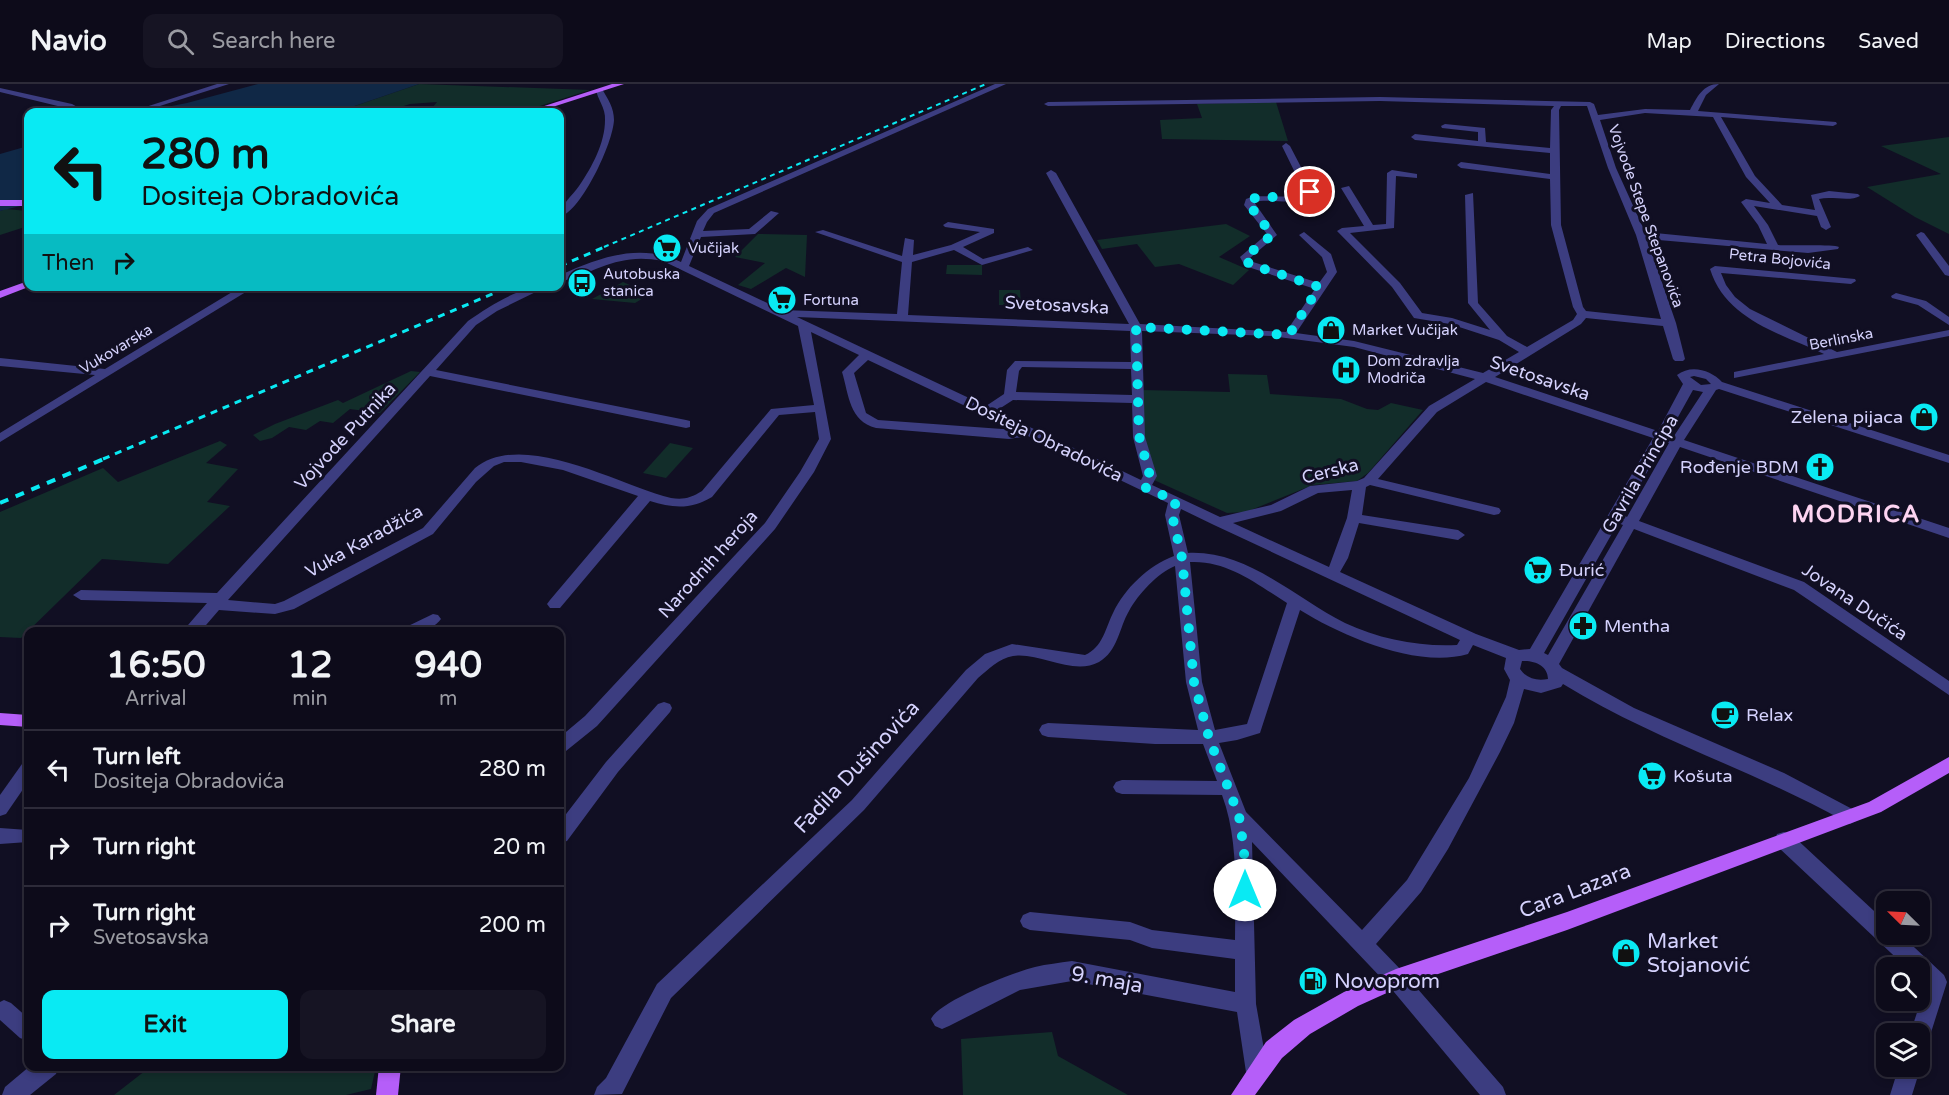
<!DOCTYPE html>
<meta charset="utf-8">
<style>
body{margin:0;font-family:"Varela Round",sans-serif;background:#161423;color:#f1f3f6;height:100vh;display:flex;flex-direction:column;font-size:22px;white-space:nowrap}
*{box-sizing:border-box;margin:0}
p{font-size:20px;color:#9a9ba2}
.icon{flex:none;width:33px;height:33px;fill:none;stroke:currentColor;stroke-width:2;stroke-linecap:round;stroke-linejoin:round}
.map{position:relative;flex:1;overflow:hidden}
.sheet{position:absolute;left:24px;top:543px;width:540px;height:444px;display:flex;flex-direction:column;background:#0d0b1a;border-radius:12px;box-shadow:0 3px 9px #0003,0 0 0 2px #2d2b39}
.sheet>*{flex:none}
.top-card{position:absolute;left:24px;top:24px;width:540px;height:183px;border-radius:12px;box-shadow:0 3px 9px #0003,0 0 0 2px #2d2b39;background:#09eaf3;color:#111;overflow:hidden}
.needle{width:39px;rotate:294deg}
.fabs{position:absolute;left:1876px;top:807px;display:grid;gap:12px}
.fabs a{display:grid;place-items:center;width:54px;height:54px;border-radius:12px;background:#0d0b1a;box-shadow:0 3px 9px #0003,0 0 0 2px #2d2b39;font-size:30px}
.pin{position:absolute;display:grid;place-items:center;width:51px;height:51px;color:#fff;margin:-26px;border:3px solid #fff;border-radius:50%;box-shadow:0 2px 6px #0007}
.me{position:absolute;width:66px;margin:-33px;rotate:0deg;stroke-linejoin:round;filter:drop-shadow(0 0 4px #0008)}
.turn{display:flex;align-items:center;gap:21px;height:126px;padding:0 18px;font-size:27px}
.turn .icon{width:78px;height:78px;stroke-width:2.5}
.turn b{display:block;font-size:42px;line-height:51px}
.then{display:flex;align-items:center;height:57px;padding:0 18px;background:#0003;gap:12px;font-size:22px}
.eta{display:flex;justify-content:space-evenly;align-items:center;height:102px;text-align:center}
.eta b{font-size:36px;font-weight:700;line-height:42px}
.primary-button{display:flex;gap:12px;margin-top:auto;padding:12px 18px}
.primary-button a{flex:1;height:69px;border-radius:12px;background:#09eaf3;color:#111;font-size:24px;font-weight:700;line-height:69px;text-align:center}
.primary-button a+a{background:#161423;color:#f1f3f6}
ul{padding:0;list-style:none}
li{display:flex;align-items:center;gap:18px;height:78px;padding:0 18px;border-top:2px solid #2d2b39}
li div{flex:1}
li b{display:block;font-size:22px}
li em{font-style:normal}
header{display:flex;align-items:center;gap:36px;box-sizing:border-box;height:84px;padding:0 30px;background:#0d0b1a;border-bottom:2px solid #2d2b39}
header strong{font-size:28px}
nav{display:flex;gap:33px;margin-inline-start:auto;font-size:21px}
.search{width:420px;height:54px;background:#161423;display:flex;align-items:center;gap:15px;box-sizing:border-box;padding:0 21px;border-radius:12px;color:#9a9ba2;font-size:22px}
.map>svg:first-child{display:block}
.green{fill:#122d2a}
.water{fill:#102846}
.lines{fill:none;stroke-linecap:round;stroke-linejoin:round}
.minor{fill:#3c3d80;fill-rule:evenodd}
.major{fill:#b55ef9;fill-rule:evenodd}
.rail-far2{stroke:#09eaf3;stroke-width:2;stroke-dasharray:5 4.5;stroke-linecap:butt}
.rail-far1{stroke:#09eaf3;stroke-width:3;stroke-dasharray:7 6;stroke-linecap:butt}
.rail{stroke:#09eaf3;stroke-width:4;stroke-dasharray:9 8;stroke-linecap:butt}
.route{stroke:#09eaf3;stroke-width:10;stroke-dasharray:0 18}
.labels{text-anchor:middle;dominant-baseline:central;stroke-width:6;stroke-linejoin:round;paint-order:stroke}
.far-street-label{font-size:15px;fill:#d5d2fd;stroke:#110f23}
.far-poi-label{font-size:15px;fill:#d5d2fd;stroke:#110f23;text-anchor:start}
.street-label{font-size:18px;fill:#d5d2fd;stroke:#110f23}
.poi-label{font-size:18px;fill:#d5d2fd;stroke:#110f23;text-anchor:start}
.near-street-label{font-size:21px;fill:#d5d2fd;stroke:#110f23}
.near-poi-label{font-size:21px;fill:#d5d2fd;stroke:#110f23;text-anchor:start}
.district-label{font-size:24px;font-weight:bold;letter-spacing:1.5px;fill:#fdd4f1;stroke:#110f23}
</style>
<header>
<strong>Navio</strong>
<div class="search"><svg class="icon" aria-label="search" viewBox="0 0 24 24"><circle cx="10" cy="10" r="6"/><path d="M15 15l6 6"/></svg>Search here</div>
<nav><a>Map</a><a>Directions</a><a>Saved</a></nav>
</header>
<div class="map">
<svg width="1949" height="1011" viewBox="0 0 1949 1011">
<rect width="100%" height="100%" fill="#110f23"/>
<g class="green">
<path d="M419,0l171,6 -69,22 -89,-4 5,-6 -27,2 -25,8h-48z"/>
<path d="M1276,18l12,39 -126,-2 -2,-19 42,-2 -5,-14z"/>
<path d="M1949,53v97l-34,-17 -48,-30 74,-13 -60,-28z"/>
<path d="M6,125l22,2v15l-28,9v-24z"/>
<path d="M1226,140l24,12 -31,21 30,13 -16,15 -54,-21 -24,3 -18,-23 -35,5 -5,-9z"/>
<path d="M758,150l49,1 -2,42 -19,-9 -35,21 -13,-4 27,-22 -30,-6z"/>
<path d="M947,181h35v10l-36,-1z"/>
<path d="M623,198l27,12 -15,9 -43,-4z"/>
<path d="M999,206h21l1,15h-22z"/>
<path d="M411,287l9,1 -40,41 -30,-4 -17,14 -13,-2 -14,9 -17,-3 -17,11 -12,3 -7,-6 22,-11 63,-24 5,3z"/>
<path d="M1228,290l39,1 3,19 71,5 26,10 11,1 13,-7 32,7 -55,63 -11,8 -44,4 -67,27 -19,1 -73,-33 -12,-41 -1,-49 89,2z"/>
<path d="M220,357l7,4 -21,18 32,6 -31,33 23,4 -62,58 -66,-5 -81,79 -21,-1v-125l103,-44 15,14z"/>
<path d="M670,359l23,5 -27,30 -23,-5z"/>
<path d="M1052,948l6,24 70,39h-165l-2,-56z"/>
<path d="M150,983v-1l226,1 -5,22 -25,6h-232z"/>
</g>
<g class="water">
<path d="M258,0h161l-82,28h-196l46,-9z"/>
<path d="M28,62v58l-28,7v-57z"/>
</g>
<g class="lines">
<g class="minor">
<path d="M217,0h12l-88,28h-11z"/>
<path d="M995,0h11l-292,129 -7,9 -4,9 46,-2 22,-18 8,2 -24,21 -54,3 -12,29 93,44 115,4 5,-52 -87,-30 8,-2 79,26 3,-18 9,2 -1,15 38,-10 29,-13 -35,-5 -2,-2 5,-3 46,7v4l-31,14 20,12 45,-12 5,3 -51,15 -28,-15 -42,12 -4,53 221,9 -83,-151 5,-3 5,3 84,151 146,8 29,-43 -70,-23 -5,-9 27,-23 -23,-29 2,-6c17,-7 43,3 58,-8l-22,-45 4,-3 4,3 24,46c-15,17 -41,5 -60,10l23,33 -27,23 3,4 66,21 8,-11 -5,-15 -23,-22 5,-3 27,22 6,18 -41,61 58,8 129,32 36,-21 -20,-12 -49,-16 -36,-6 -22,-31 -55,-56 5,-3 22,-2 -23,-38 8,-2 24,39 13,-1 1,-51 5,-3 25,4v4l-21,-2 -2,52 -44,5 50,50 22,30 30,5 38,12 -22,-27 -3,-108 8,-2 5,110 29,33 20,11 46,-27 4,-6 -4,-7 -22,-82 -1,-46 -89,-11 -4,-3 4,-3 89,12v-21l-135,-13 -4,-3 4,-3 63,7v-9l-36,-4 -1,-2 4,-2 40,4 1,14 64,6 1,-38 3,-4 -174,-5 -332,5 -4,-2 4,-2 332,-5 210,5 4,2 4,11 47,-6 45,1c7,-13 13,-26 29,-26l-13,11 -8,16 138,11 1,2 -4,2 -112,-9 34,59 27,29 33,5 -4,-15 18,-4 29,3 2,2c-10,6 -28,0 -41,3l12,28 -5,3 -5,-3 -4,-11 -63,-10 14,19 10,20c11,1 56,-1 61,2l-1,2 -30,4 -161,-14 29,84 9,36 -2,2h-8l-2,-2 -10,-33 -77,-8 -5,6 -86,53 163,54 25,-47 -6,-9c14,-11 34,-5 45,7l227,73v8l-230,-74 -3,1 -32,50 265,88v10l-269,-91 -41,74 165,61 145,99v14l-155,-105 -160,-61 -75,135 3,4 72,40 150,65 72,38 3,5 -3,5 -6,3 -6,-3c-91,-51 -192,-82 -281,-137l-2,3 -20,6 -17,-4 -10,34 -14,29 -52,97 -27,43 -45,52 27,28 100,115 3,8h-26l-91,-109 -137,-144 4,162 12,68 -3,8 -8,3 -8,-3 -3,-8 -9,-60 -165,-31 -52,9 -71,36 -7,3 -7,-3 -4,-7c8,-18 83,-47 104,-52 12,-3 24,-4 37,-6l163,31v-33l-83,-11 -22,-8 -100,-10 -7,-3 -3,-6 3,-6 7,-3 100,10 22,8 83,10c0,-48 4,-99 -13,-145l-100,-1 -6,-2 -3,-5 3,-5 6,-2 95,1 -14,-37h-48l-107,-7 -6,-2 -3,-5 3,-5 6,-2 150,7 -12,-48 -11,-116c-17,7 -37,28 -46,45 -10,17 -11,40 -30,51 -26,14 -59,-10 -86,-6 -14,2 -25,14 -35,22l-114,132 -193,188 -49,96 -28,1 3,-8 9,-9 51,-94 195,-184 114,-130 19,-16 27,-10 73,11c18,-8 20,-26 28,-42 12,-25 35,-47 61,-57l-9,-41 3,-12 -140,-67 -19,3 -133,-11c-27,-7 -27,-33 -34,-56l17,-17 -48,-23 20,107 -17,33 -39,57 -178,197 -31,25 -6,2v-16l25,-21 180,-193 35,-51 19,-33 -4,-27 -36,3 -67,82c-21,13 -40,11 -62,4l-90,107h-10l-3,-4 3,-4 88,-104 -75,-26 -42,-8h-17l-10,4 -18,16 -43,52 -139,75 -19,5 -56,-4 -19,22h-18l25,-29 -126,-3 -8,-5 8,-5 136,3 251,-272c23,-16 52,-35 80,-35l-51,25 -21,14 -40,45 250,50 4,1v6l-4,1 -256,-52 -202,224 47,4 9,-3 139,-73 52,-60c48,-39 144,17 196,30 12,2 20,0 31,-7l69,-82 43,-4 -16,-79 -135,-65c-44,-9 -64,10 -103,21v-7c39,-17 79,-33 121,-13l16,-41 11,-12zM1561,22h26l21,62 28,67 25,84 -75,-8 -3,-4 -22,-82 -2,-115zM1645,29l68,4 33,60 24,26 -24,-4 -5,3 17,23 9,19 -122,-12 -29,-64 -16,-48zM797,233l333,14 1,31 -116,-1 -8,9 -3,24 -18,12zM1142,247l129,5 83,11 121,32 -46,27 -65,72 -7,3 -47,5 -39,19 -51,12 -68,-32 5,-9 -12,-39zM868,276l148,70 -138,-10 -12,-7 -12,-40zM1022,283l109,2 1,26 -116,-3 3,-21zM1694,292l12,3 5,5 -10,1 -11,-8zM1486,298l167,56 -123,211 -11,1 -43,-16 -136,-62 8,-14 11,-35 99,17 7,-5 -7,-5 -96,-15 4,-28 4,-2 124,30 5,-1 2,-3 -2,-3 -121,-29 59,-67zM1693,306l10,2 -29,44 -6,-1zM1013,316l119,3 1,34 10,39 -2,4 -145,-69zM1664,358l5,1 -42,74 -4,-2zM1352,406l-5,28 -18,49 -96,-44 48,-12 37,-18zM1181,425l33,16 246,115 -3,5c-37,2 -78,-6 -112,-22 -50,-25 -98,-73 -157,-70l-9,-38zM1618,439l5,2 -75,130 -4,-2zM1190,478c37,-2 67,22 97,41l-40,121 -32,6 -13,-48zM1300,526c42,26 117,59 168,44l5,-9 33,13 -2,11 6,11 -4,17 -37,81 -62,102 -45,50 -116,-118 -27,-69 18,-3 23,-7zM1522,577c13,-1 26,5 26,18 -11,2 -21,0 -28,-10z"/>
<path d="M0,4l72,16 14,8h-10l-10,-4 -66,-16z"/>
<path d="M596,5h6c6,10 12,19 12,31 -1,23 -32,90 -54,97 0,-12 12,-21 19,-31 13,-19 26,-43 26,-66 1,-12 -8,-21 -9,-31z"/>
<path d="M1921,148l3,1 25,33v10l-4,-1 -29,-40z"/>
<path d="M1715,182l140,13 1,2 -5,3 -130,-11 5,12 9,12 15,12 87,43 112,-22v6l-215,42v-6l90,-18c-44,-21 -98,-34 -114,-85z"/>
<path d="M242,202l12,1 -254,155v-9l95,-58 -95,-9v-8l105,11z"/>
<path d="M1896,209l30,8 23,16v8l-31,-20 -26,-7 -1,-2z"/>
<path d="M433,530l5,1 3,4c-10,13 -24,13 -39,13l2,-4z"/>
<path d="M664,618l6,2 2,4 -2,4 -52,60 -51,69 -7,2v-21l46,-60 52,-58z"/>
<path d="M28,678v20l-22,32 -6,2v-21l22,-31z"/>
<path d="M0,744l28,2v12l-28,2z"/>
<path d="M1784,748l7,2 96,89v11h13l44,41 3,7 -19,60 -8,3v-11h-10l16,-49 -6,-5v-12h-13l-130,-122 -2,-6 2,-6z"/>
<path d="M4,916l7,3 17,15v23l-8,-3 -20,-18v-18z"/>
<path d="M1920,980l1,2 -9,29h-22l9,-29h21z"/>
<path d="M30,982h29l-3,8 -26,21h-28l3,-8z"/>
</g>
<g class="major">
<path d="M612,0h12l-87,28h-11z"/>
<rect x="0" y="116" width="28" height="6"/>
<path d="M28,197v5h3l-31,12v-7z"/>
<path d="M0,629l28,2v12l-28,-2z"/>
<path d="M1949,673v16l-68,39 -314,118 -167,57 -42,19 -48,28 -28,24 -27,37h-24l35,-53 28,-22 50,-28 52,-23 171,-57 302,-110z"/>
<path d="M379,982h22l-3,29h-22z"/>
</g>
<path class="rail-far2" d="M604,163l382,-163"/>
<g class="rail-far1">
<path d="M560,182l47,-20"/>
<path d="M103,375l408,-173"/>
</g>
<path class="rail" d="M0,419l106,-45"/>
</g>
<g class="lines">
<path class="route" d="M1245,806l-1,-40 -5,-34 -30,-78 -15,-56 -12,-124 -10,-43 4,-14 -32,-14 6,-11 -11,-40 -3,-109 153,8 30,-48 -70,-23 -4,-7 27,-22 -24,-32c14,-17 49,7 62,-11"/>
</g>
<defs>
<g id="supermarket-disc" transform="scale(1.5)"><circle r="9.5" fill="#09eaf3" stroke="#110f23"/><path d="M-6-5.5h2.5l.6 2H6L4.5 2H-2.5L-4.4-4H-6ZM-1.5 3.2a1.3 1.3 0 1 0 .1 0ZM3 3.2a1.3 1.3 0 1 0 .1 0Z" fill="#111"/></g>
<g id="bus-disc" transform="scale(1.5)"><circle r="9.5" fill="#09eaf3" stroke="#110f23"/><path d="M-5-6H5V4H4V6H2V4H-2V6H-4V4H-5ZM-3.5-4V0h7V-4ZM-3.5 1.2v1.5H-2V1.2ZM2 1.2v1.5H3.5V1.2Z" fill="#111"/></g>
<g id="shop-disc" transform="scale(1.5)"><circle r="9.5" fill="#09eaf3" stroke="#110f23"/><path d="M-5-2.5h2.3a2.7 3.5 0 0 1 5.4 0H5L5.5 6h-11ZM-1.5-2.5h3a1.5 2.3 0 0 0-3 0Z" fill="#111"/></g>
<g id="hospital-disc" transform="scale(1.5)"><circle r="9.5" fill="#09eaf3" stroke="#110f23"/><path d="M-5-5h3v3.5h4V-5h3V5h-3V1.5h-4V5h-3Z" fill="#111"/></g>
<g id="church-disc" transform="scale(1.5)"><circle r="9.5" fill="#09eaf3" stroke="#110f23"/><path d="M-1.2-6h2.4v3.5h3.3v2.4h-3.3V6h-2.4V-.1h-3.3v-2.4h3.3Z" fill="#111"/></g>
<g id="pharmacy-disc" transform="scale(1.5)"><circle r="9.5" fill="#09eaf3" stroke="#110f23"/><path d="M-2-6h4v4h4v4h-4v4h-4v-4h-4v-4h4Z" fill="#111"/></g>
<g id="cafe-disc" transform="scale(1.5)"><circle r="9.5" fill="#09eaf3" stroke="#110f23"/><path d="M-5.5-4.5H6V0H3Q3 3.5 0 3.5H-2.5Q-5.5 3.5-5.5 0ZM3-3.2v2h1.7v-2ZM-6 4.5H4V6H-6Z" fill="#111"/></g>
<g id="fuel-disc" transform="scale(1.5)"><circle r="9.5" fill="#09eaf3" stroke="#110f23"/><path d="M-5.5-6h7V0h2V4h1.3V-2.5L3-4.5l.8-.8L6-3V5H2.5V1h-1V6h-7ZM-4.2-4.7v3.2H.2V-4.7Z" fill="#111"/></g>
</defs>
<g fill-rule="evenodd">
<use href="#supermarket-disc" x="667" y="164"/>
<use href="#bus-disc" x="582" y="199"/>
<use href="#supermarket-disc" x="782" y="216"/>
<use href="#shop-disc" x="1331" y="246"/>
<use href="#hospital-disc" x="1346" y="286"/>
<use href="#shop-disc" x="1924" y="333"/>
<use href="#church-disc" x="1820" y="383"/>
<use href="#supermarket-disc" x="1538" y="486"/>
<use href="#pharmacy-disc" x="1583" y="542"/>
<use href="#cafe-disc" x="1725" y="631"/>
<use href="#supermarket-disc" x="1652" y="692"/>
<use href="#shop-disc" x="1626" y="869"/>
<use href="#fuel-disc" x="1313" y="897"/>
</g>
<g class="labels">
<g class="far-street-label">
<text transform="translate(1646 132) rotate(70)">Vojvode Stepe Stepanovića</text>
<text transform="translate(1780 175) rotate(6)">Petra Bojovića</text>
<text transform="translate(1841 255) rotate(-11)">Berlinska</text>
<text transform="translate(116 265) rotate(-31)">Vukovarska</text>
</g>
<g class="far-poi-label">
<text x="688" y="164">Vučijak</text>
<text x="603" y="190">Autobuska<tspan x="603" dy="17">stanica</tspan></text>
<text x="803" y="216">Fortuna</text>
<text x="1352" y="246">Market Vučijak</text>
<text x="1367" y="277">Dom zdravlja<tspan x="1367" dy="17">Modriča</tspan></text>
</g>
<g class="street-label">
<text transform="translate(1057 221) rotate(3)">Svetosavska</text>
<text transform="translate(1540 294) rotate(19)">Svetosavska</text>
<text transform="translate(345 352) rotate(-47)">Vojvode Putnika</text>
<text transform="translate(1044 355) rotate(26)">Dositeja Obradovića</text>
<text transform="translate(1330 387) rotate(-14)">Cerska</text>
<text transform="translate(1640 390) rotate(-60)">Gavrila Principa</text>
<text transform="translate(364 457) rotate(-29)">Vuka Karadžića</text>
<text transform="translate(708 480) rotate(-48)">Narodnih heroja</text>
<text transform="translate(1855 518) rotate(34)">Jovana Dučića</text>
</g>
<g class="poi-label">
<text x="1903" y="333" text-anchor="end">Zelena pijaca</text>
<text x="1799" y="383" text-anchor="end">Rođenje BDM</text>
<text x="1559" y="486">Đurić</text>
<text x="1604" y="542">Mentha</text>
<text x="1746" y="631">Relax</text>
<text x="1673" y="692">Košuta</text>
</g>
<g class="near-street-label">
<text transform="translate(857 683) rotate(-47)">Fadila Dušinovića</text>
<text transform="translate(1575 807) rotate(-21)">Cara Lazara</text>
<text transform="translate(1107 896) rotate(10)">9. maja</text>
</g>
<g class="near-poi-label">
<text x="1647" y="857">Market<tspan x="1647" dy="24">Stojanović</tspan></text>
<text x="1334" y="897">Novoprom</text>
</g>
<g class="district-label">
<text x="1856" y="430">MODRICA</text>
</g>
</g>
</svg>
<div class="fabs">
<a><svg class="needle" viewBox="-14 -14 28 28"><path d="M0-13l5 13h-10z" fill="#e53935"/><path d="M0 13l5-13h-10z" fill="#9a9ba2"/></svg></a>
<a><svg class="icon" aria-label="search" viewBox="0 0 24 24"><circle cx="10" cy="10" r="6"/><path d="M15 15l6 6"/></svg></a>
<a><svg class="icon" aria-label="layers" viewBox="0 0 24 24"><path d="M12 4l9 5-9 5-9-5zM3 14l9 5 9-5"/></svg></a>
</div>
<div class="pin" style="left:1310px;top:108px;background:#d93025"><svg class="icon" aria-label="arrive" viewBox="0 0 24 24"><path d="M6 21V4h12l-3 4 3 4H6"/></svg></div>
<svg class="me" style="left:1245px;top:806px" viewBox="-20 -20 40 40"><circle r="19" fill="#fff"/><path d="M0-13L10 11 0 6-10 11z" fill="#09eaf3"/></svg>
<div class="top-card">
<div class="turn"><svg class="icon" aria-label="left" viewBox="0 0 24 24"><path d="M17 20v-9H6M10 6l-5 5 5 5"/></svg><div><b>280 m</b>Dositeja Obradovića</div></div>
<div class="then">Then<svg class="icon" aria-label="right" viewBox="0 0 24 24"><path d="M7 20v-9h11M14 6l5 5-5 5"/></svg></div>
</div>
<section class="sheet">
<div class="eta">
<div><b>16:50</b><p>Arrival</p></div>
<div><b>12</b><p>min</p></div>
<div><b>940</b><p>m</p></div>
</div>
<ul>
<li><svg class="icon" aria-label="left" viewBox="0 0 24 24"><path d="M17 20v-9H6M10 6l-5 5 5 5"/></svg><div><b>Turn left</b><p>Dositeja Obradovića</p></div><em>280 m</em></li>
<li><svg class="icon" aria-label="right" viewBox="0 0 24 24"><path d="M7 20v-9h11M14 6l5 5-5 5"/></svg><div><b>Turn right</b></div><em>20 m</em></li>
<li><svg class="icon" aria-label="right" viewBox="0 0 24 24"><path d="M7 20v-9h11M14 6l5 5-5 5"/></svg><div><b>Turn right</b><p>Svetosavska</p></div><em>200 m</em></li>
</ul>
<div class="primary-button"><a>Exit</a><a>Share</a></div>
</section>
</div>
